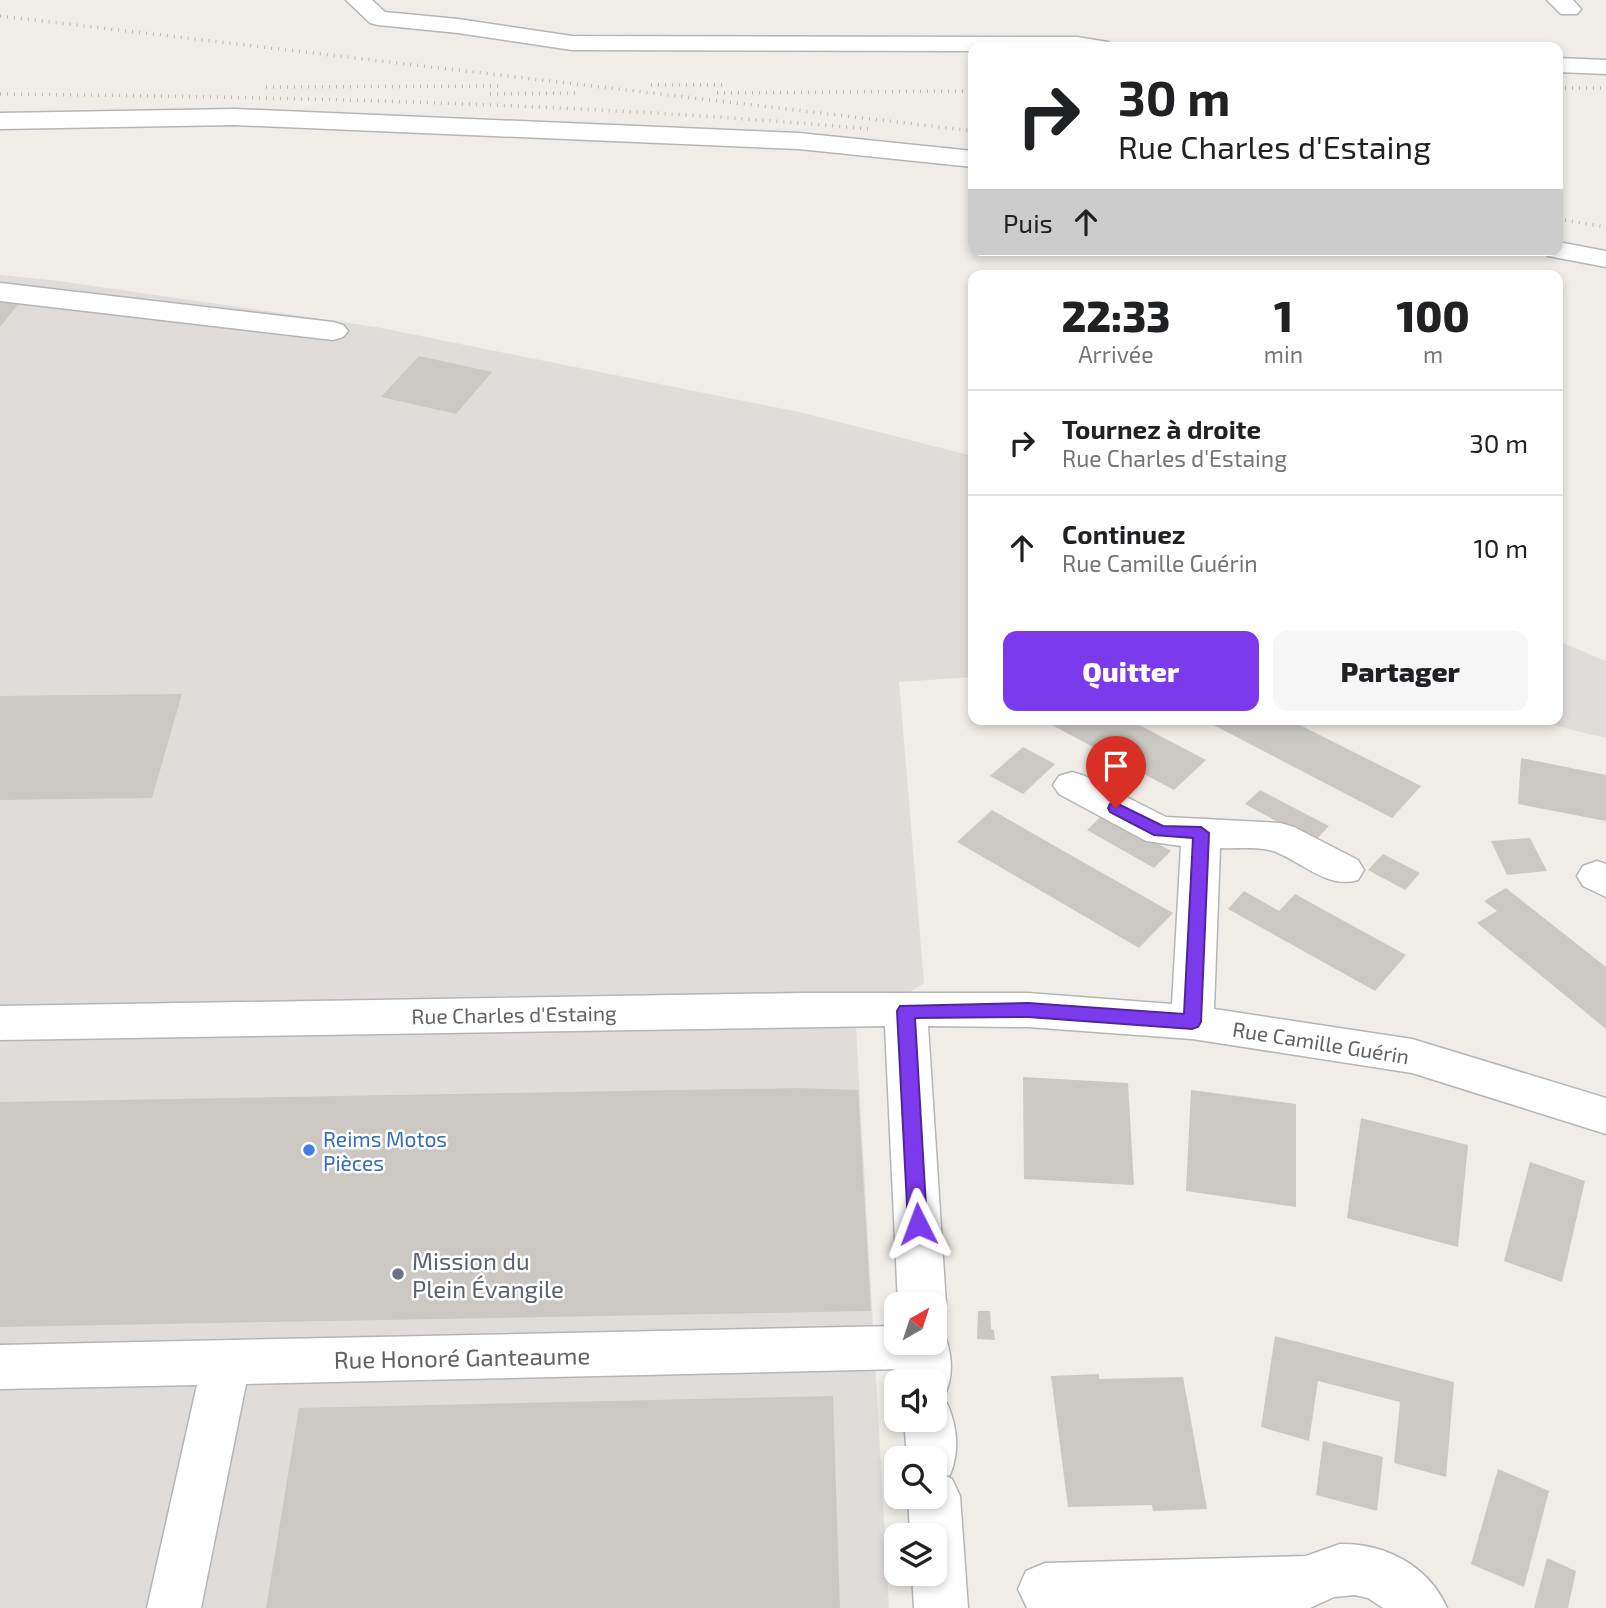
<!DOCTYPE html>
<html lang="fr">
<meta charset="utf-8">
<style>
body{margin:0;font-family:"Exo 2",sans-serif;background:#f6f6f6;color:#202124;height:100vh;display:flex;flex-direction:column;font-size:26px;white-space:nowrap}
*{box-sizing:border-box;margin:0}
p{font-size:23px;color:#757577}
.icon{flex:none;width:38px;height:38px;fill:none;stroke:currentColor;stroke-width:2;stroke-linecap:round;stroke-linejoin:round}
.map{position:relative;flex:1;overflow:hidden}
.drawer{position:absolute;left:968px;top:270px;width:595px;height:455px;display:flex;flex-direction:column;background:#fff;border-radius:14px;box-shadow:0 4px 10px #0003}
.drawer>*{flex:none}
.top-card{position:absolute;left:968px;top:42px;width:595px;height:214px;border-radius:14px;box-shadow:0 4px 10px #0003;background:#fff;color:#202124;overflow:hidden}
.needle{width:46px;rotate:39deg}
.buttons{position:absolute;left:884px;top:1292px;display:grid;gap:14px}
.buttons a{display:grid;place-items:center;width:63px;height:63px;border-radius:14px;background:#fff;box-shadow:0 4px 10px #0003;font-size:35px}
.pin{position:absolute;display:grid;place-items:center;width:60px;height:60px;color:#fff;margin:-72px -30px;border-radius:50% 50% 50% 0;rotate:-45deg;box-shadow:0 0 7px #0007}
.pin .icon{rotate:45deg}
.me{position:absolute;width:77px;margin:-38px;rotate:357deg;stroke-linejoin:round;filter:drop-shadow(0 0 5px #0008)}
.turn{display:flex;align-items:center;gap:24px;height:147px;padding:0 35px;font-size:32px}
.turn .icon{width:91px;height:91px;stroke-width:2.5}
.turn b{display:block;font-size:49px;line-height:60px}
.then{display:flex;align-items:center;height:66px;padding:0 35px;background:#0003;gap:14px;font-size:26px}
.eta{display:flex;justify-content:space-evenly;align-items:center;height:119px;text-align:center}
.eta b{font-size:42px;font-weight:800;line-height:49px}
.cta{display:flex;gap:14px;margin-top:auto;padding:14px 35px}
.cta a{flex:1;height:80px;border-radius:14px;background:#7c3aed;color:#fff;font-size:28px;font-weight:800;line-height:80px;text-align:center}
.cta a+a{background:#f6f6f6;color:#202124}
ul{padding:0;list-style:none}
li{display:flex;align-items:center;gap:21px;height:105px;padding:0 35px;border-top:2px solid #e0e0e0}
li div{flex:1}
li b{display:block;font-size:26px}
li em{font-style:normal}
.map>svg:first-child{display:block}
.industrial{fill:#dfdcda}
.building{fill:#cbc8c4}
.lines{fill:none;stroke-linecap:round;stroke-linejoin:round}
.minor-casing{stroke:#b3b5b8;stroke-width:3}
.minor{fill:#fff;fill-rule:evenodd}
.rail{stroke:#b5b6b6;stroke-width:3.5;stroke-dasharray:1 6;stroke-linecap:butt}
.route{fill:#7c3aed;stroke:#51269a;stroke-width:2}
.shop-dot{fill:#3f7fe0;stroke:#fff;stroke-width:2.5}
.worship-dot{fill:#6b7280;stroke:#fff;stroke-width:2.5}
.labels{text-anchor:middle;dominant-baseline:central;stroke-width:5;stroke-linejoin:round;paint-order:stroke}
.street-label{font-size:21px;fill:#5f6366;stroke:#fff}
.shop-label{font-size:21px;fill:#366cbe;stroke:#fff;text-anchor:start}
.near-worship-label{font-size:24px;fill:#5b616d;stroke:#fff;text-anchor:start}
.near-street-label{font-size:24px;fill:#5f6366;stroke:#fff}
</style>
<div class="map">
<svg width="1606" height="1608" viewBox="0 0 1606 1608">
<rect width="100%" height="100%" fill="#f0ede8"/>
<g class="industrial">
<path d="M0,275l59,6 317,46 423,85 174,44v221l-74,5 25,301 -68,44 33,581h-889z"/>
<path d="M1558,641l48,20v77l-78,-19h30z"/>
</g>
<g class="building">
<path d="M0,299l21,2 -21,26z"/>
<path d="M419,356l73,16 -36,42 -75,-17z"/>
<path d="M182,694l-30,104 -152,2v-104z"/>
<path d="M1052,719h76l78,41 -32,30 -126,-67z"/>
<path d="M1202,719h86l133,67 -29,32z"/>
<path d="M1023,747l32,17 -32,30 -33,-18z"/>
<path d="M1521,758l85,17v46l-88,-17z"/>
<path d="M1260,790l69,36 -15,16 -69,-38z"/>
<path d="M992,810l75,43 106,60 -34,35 -182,-106z"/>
<path d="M1104,814l67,37 -17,17 -67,-38z"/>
<path d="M1530,838l17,33 -40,4 -16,-34z"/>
<path d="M1383,854l37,19 -15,17 -37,-20z"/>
<path d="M1506,888l100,79v62l-129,-106 20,-12 -13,-10z"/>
<path d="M1244,891l35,20 16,-17 111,61 -31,36 -147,-82z"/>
<path d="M1023,1077l105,6 6,102 -110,-6z"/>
<path d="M799,1088l59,2 13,221 -871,16v-225z"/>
<path d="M1191,1090l105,14v103l-110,-16z"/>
<path d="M1361,1118l107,27 -10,102 -111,-29z"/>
<path d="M1530,1162l55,19 -23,101 -58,-21z"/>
<path d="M978,1311h12l1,18 3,1 1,10 -18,-1z"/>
<path d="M1275,1336l179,46 -8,95 -52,-14 6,-61 -82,-21 -9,60 -48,-14z"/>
<path d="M1099,1374v5l84,-2 24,132 -54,2 -1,-6 -84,2 -17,-131z"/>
<path d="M833,1396l7,212h-574l33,-200z"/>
<path d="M1323,1441l60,16 -6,54 -61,-16z"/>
<path d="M1498,1469l51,22 -25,96 -53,-23z"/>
<path d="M1547,1558l29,13 -8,37h-34z"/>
</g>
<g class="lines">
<g class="minor-casing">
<g id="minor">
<path d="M346,0h26l13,12 73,7 114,17 505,1 31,5 3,5h-138v4l-401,-1 -114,-17 -80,-8 -8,-2z"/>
<path d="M1547,0h26l8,9 -4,5h-16z"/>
<path d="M1558,58l48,2v14l-48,-2z"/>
<path d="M235,109l564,24 174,18v16l-174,-18 -564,-24 -235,4v-16z"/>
<path d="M1558,242l48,9v16l-58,-11 -4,-6h14z"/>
<path d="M0,283l333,39 10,3 5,6 -5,6 -10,3 -333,-39z"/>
<path d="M1072,772l13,4 81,41 114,6 14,4 64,33 6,10 -6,10c-30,9 -55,-17 -82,-28 -15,-6 -39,-3 -56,-4l-6,161 198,30 194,59v36l-194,-61 -220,-34 -164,-12 -100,-1 18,278 -7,15 -5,2v-17h-36l-13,-278 -885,14v-34l802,-13h226l144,11 9,-158 -35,-5 -87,-47 -6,-9 6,-9z"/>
<path d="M1597,861l9,3v33l-23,-11 -6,-10 6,-10z"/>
<path d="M934,1324l7,3c11,22 14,47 3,70l-6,2 9,4c10,23 13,48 3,72l-4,1 6,3 8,17 8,112h-54l-2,-35h22v-38h-24l-2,-39h26v-38h-27l-3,-39h30v-38h-32v-12l-656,15 -45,224h-54l50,-223 -197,4v-44l896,-19v16h38z"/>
<path d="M1340,1544c45,-1 89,22 107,64h-64l-15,-10 -13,-3 -21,2 -24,11h-283l-9,-19 8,-18 19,-8 261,-7z"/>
</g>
</g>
<use href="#minor" class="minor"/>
<g class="rail">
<path d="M0,16l973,115"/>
<path d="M651,85h77"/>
<path d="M266,87l235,-1"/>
<path d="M1558,88h48"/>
<path d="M717,93l256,-2"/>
<path d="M0,94c291,3 580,9 870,35"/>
<path d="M490,94l88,-1"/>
<path d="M1558,219l48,8"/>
</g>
</g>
<path class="route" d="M1116,803l47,23 38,1 8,6 -8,189 -3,5 -6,2 -164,-12 -113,1 12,206 -3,6 -6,2 -7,-2 -3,-6 -11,-213 3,-5 128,-3 156,11 9,-176 -39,-3 -44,-23 -2,-4 2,-4z"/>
<circle class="shop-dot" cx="309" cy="1150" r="7"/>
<circle class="worship-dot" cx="398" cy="1274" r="7"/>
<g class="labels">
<g class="street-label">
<text transform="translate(514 1014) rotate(-1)">Rue Charles d'Estaing</text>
<text transform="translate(1321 1042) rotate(9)">Rue Camille Guérin</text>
</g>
<g class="shop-label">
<text x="323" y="1138">Reims Motos<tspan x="323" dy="24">Pièces</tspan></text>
</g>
<g class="near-worship-label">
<text x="412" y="1260">Mission du<tspan x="412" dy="28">Plein Évangile</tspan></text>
</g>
<g class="near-street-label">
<text transform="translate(462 1357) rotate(-1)">Rue Honoré Ganteaume</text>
</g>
</g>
</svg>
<div class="buttons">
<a><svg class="needle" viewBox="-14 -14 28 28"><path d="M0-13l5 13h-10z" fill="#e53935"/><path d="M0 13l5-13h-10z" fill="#757577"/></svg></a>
<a><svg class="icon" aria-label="sound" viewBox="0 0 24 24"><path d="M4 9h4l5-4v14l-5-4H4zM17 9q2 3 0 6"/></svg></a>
<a><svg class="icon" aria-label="search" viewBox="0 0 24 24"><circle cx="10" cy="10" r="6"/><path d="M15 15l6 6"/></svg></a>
<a><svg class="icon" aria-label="layers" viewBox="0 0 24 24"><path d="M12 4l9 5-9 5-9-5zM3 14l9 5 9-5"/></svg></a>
</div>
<div class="pin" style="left:1116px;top:808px;background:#d93025"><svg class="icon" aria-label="arrive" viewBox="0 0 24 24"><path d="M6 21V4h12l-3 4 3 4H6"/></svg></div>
<svg class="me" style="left:918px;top:1224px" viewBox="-20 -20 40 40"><path d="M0-17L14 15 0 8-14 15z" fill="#7c3aed" stroke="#fff" stroke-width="4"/></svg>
<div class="top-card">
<div class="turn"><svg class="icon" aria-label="right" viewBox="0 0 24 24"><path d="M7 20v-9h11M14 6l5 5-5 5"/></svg><div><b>30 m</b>Rue Charles d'Estaing</div></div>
<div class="then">Puis<svg class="icon" aria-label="ahead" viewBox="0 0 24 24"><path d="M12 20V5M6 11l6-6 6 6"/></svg></div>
</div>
<section class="drawer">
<div class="eta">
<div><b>22:33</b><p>Arrivée</p></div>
<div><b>1</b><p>min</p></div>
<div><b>100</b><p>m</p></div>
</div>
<ul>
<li><svg class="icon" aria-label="right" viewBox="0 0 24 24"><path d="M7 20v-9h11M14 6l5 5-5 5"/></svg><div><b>Tournez à droite</b><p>Rue Charles d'Estaing</p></div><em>30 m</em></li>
<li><svg class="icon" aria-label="ahead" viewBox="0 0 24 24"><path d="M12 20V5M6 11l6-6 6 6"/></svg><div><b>Continuez</b><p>Rue Camille Guérin</p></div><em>10 m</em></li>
</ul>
<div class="cta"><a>Quitter</a><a>Partager</a></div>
</section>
</div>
